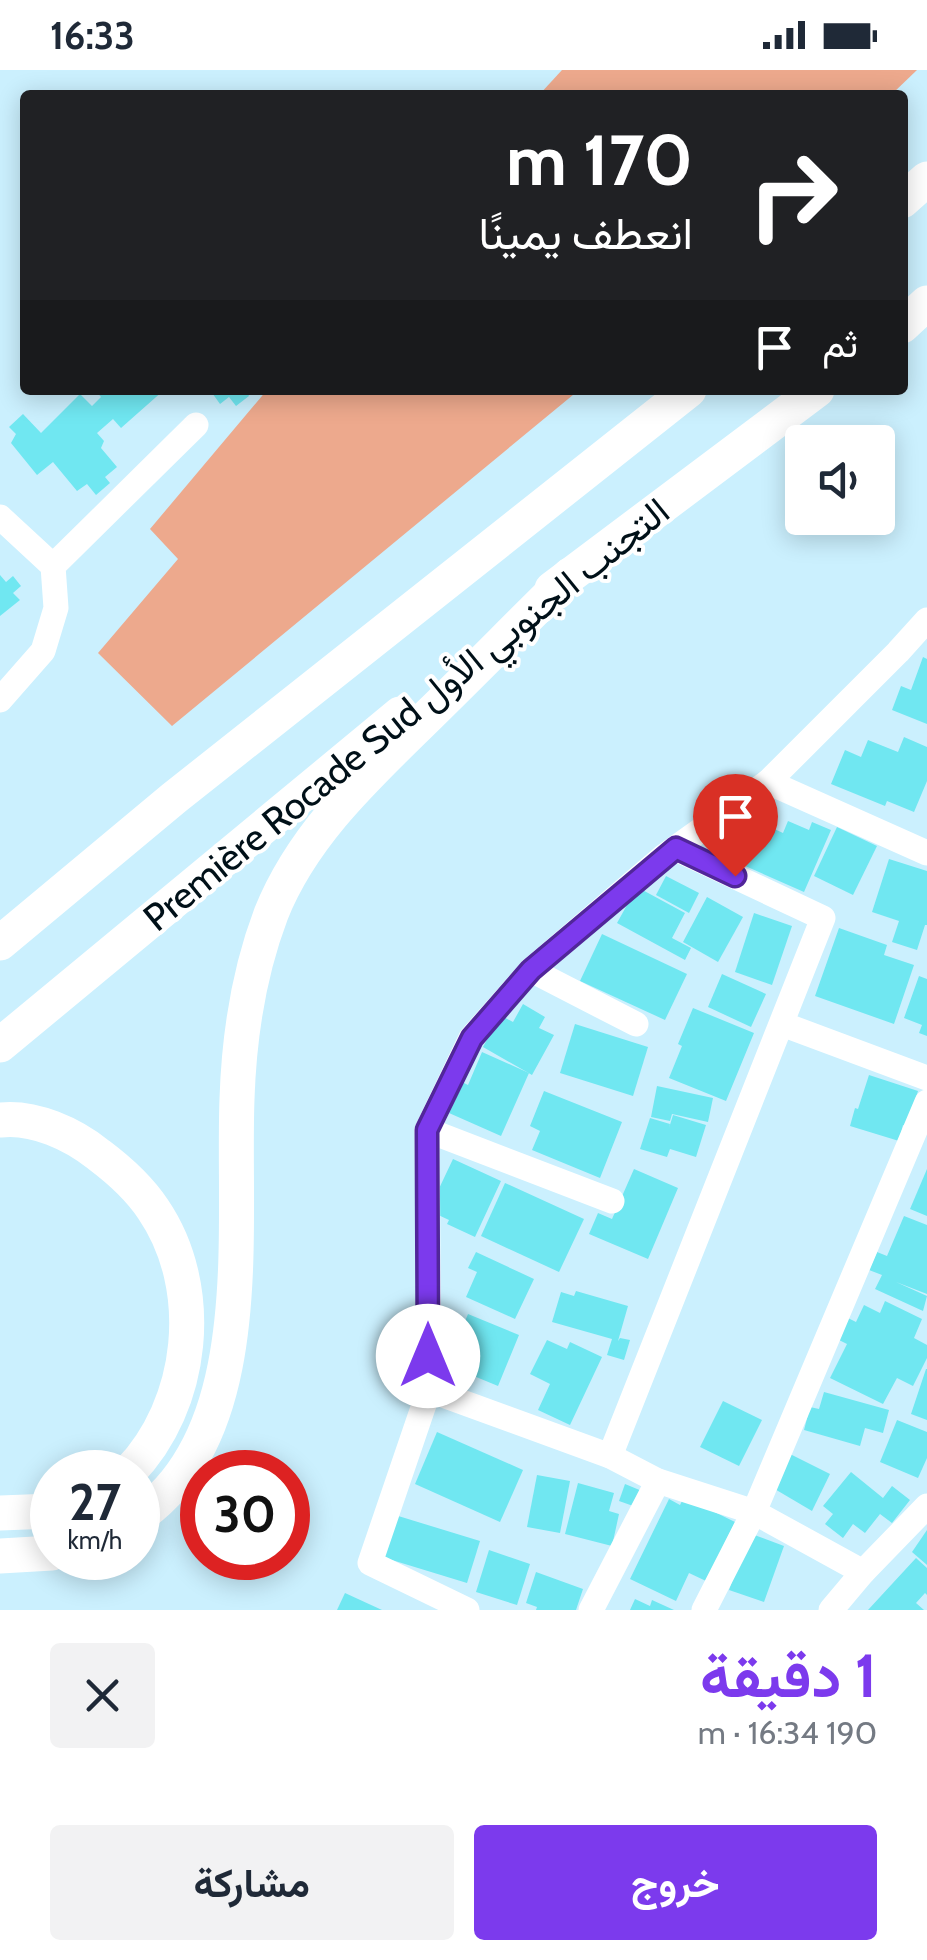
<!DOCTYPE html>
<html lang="ar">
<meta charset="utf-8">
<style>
body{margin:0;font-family:Cabin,Vazirmatn,sans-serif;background:#f2f2f3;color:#1f2937;direction:rtl;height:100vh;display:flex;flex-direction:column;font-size:38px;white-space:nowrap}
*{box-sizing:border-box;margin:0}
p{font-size:32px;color:#747a83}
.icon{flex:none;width:55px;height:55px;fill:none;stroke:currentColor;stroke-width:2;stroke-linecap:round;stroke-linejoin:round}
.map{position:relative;height:1540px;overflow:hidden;direction:ltr}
.sheet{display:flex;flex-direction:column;background:#fff;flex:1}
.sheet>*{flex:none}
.top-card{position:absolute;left:20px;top:20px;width:888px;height:305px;border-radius:10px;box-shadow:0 5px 25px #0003;direction:rtl;background:#202124;color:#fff;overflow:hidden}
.tools{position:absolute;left:785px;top:355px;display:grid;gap:20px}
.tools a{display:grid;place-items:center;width:110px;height:110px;border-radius:10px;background:#fff;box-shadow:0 5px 25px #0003;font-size:50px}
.speed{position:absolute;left:30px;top:1380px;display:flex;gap:20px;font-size:50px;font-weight:700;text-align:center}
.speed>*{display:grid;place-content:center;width:130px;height:130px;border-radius:50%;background:#fff;box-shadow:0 5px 25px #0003;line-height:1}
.speed small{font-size:25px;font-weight:400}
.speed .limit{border:15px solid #d22;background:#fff;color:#111}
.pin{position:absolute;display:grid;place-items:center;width:85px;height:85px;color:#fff;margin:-102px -42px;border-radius:50% 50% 50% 0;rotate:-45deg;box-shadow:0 0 10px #0007}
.pin .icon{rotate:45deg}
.me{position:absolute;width:110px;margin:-55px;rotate:0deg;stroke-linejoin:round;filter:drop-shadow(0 0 8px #0008)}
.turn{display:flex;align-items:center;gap:35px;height:210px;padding:0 50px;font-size:45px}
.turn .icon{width:130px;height:130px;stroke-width:2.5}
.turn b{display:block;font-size:70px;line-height:85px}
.then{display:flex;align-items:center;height:95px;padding:0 50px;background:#0003;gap:20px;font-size:38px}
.round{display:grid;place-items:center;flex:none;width:105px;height:105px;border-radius:10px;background:#f2f2f3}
.headline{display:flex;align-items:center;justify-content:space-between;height:170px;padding:0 50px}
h1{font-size:60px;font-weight:700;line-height:75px;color:#7c3aed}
.cta{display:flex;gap:20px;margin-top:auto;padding:20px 50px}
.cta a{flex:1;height:115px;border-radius:10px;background:#7c3aed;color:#fff;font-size:40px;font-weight:700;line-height:115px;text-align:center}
.cta a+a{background:#f2f2f3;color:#1f2937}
.status{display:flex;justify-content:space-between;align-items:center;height:70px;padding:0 50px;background:#fff;direction:ltr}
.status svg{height:28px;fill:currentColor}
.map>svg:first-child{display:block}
.green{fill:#eda98d}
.building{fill:#70e7f1}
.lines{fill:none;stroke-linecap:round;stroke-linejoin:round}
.minor{stroke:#fff;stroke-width:25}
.highway{stroke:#fff;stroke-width:35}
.route-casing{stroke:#51269a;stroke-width:25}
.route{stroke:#7c3aed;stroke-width:18}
.labels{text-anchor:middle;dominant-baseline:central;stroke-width:8;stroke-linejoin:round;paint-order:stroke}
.street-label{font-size:38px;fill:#001018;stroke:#fff}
</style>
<div class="status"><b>16:33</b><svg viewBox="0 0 49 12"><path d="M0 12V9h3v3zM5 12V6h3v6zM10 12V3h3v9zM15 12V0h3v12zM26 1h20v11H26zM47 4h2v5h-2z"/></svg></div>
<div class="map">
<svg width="927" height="1540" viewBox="0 0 927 1540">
<rect width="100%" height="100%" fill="#cbf0fe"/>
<g class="green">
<path d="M562,0h355l-26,25h-352z"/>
<path d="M267,320h312l-407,336 -74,-73 80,-94 -28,-30z"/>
</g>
<g class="building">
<path d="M95,320h69l-43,38 -8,-9 -16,14 7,8 -3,7 16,19 -12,10 5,6 -14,12 -9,-11 -10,7 -24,-29 -16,13 -26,-32 5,-9 -7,-7 14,-13 18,19 39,-39 12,12 9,-9z"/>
<path d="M210,320h36l3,6 -13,10 -7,-9 -9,7z"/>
<path d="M0,505l6,7 7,-6 8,10 -8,7 7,7 -20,16z"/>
<path d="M923,587l4,2v65l-35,-14 9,-24 10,4z"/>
<path d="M904,667l23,10v34l-13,31 -27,-11 -2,5 -54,-22 14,-34 16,7 7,-17 30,12z"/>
<path d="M746,746l37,17 5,-12 21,9 3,-8 19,8 -27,62 -77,-34z"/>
<path d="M837,757l40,19 -24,49 -39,-19z"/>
<path d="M889,789l38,12v54h-2l-8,25 -25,-8 7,-21 -27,-9z"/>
<path d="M666,806l33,17 -10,20 -33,-18z"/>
<path d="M637,817l48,26 -13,25 19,10 -6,12 -68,-37z"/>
<path d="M707,827l36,20 -25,45 -35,-20z"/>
<path d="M754,843l38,13 -20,59 -37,-13z"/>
<path d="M839,858l48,17 -3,10 30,10 -20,59 -79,-28z"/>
<path d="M602,864l85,40 -22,46 -85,-39z"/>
<path d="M722,904l44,20 -15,33 -43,-20z"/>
<path d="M919,906l8,3v57l-8,-3 3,-8 -18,-7z"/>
<path d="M523,934l22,13 -6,11 15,7 -22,40 -49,-28 17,-32 13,7z"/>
<path d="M693,938l61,25 -28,68 -57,-23 13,-32 -4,-2z"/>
<path d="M575,954l73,23 -15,49 -73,-23z"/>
<path d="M482,982l47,21 -28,63 -52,-23 13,-31 6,3z"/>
<path d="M869,1005l49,16 -11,35 -4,-1 -4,16 -49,-15 5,-18 3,1z"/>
<path d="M657,1016l56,12 -5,24 -36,-8 -2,7 -19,-4z"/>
<path d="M544,1021l78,31 -22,56 -68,-28 8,-19 -10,-5z"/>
<path d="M673,1045l33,10 -10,32 -26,-8 -3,8 -27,-8 10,-31 20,6 -1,4z"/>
<path d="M453,1089l48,22 -26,56 -28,-13 2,-4 -15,-7 1,-16z"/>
<path d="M634,1099l44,19 -30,71 -59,-25 9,-21 14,6z"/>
<path d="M927,1099v47l-17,-7z"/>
<path d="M505,1113l79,36 -25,53 -78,-36z"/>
<path d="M904,1146l23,9v69l-31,-12 31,14 -4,15 -48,-22 7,-14 -13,-5 8,-18 10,4z"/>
<path d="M476,1182l58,27 -19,40 -49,-22 11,-25 -9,-4z"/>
<path d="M576,1221l52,15 -10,35 2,-3 10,2 -6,20 -17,-5 5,-16 -60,-17 9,-30 13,4z"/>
<path d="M885,1231l37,18 -8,19 13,7v13l-14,28 -16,-8 -14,26 -53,-26 17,-34 -12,-6 11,-21 10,5 8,-17 16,8z"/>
<path d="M468,1244l51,21 -21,51 -46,-19 9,-20 -6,-2z"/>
<path d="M547,1270l20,9 3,-7 32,15 -32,68 -32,-15 12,-26 -20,-10z"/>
<path d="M926,1299h1v51l-16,-6z"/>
<path d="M824,1322l65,18 -6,23 -18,-5 -5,18 -56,-16 6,-23 9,2z"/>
<path d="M723,1331l39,19 -23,46 -39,-19z"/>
<path d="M897,1350l30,12v26l-9,20 -38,-16z"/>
<path d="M437,1362l86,38 -23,52 -85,-38z"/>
<path d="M790,1384l40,20 -18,37 -39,-23z"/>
<path d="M851,1402l32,26 9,-12 18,14 -18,23 -12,-9 -15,19 -12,-9 -10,14 -18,-14 8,-10 -10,-8z"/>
<path d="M537,1405l33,6 -10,52 -33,-6z"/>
<path d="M578,1413l36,10 -5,18 10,3 -7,32 -47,-12z"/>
<path d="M625,1414l17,7 -6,16 -17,-6z"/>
<path d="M684,1427l51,25 -29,59 -17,-8 -13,28 -46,-22 39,-80 11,6z"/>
<path d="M395,1445l85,26 -13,42 -85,-26z"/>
<path d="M927,1460v35l-15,-13z"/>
<path d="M749,1463l35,13 -20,56 -35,-12z"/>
<path d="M489,1480l41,14 -13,41 -41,-13z"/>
<path d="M916,1488l11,10v27l-2,-2 -9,10 8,7h-56z"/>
<path d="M536,1502l47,17 -7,21h-40l1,-3 -11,-4z"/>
<path d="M345,1523l37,17h-45z"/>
<path d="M635,1529l15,7 2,-6 22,10h-44z"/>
</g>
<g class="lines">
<g class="minor">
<path d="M0,447l53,49 3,42 -13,43 -43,49"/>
<path d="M53,496l143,-141"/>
<path d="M768,712l159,71"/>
<path d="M531,900l105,54"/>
<path d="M782,954l145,54"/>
<path d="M427,1060l185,71"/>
<path d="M429,1320l181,66 48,25 96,31 109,60"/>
<path d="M610,1386l213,-538 -147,-69"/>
<path d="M467,1540l-97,-47 59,-173 -2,-260 44,-92 60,-68 132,-113 105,-75 130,-130 29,-32"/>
<path d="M591,1540l67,-129"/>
<path d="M704,1540l50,-98 173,-410"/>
<path d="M831,1540l32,-38 64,-66"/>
</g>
<g class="highway">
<path d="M902,131l25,-22"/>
<path d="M902,256l25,-23"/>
<path d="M552,519l265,-199"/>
<path d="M0,873l174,-145 515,-408"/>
<path d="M0,975l400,-331"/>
<path d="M0,1050c34,-4 73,14 99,35 20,15 40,33 54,54 54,79 41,196 -24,263"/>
<path d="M0,1443l52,-2"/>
<path d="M138,1447c122,-83 94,-289 99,-418 2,-62 12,-127 34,-185 32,-81 99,-141 159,-200 47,-46 93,-93 140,-139"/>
<path d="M0,1486l52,-3"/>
</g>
</g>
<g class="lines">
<g class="route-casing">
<path id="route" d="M428,1286l-1,-226 45,-92 59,-68 145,-122 59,28"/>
</g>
<use href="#route" class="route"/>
</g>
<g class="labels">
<g class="street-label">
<text transform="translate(406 644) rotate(-39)">Première Rocade Sud التجنب الجنوبي الأول</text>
</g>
</g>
</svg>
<div class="tools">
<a><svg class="icon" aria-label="sound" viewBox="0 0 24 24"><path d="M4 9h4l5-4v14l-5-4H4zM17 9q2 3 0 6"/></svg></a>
</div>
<div class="speed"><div>27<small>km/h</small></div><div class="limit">30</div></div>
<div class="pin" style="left:735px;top:806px;background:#d93025"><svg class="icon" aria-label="arrive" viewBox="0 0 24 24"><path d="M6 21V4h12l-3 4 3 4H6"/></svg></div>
<svg class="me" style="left:428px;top:1286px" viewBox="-20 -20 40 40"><circle r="19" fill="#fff"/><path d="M0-13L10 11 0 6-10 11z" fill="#7c3aed"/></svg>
<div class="top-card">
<div class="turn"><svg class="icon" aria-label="right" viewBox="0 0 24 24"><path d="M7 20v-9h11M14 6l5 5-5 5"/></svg><div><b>170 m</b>انعطف يمينًا</div></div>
<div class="then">ثم<svg class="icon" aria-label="arrive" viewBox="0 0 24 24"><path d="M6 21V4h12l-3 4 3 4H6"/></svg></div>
</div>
</div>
<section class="sheet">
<div class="headline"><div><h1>1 دقيقة</h1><p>190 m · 16:34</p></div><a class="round"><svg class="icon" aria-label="close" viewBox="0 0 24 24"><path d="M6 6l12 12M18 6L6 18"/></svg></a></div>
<div class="cta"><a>خروج</a><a>مشاركة</a></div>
</section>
